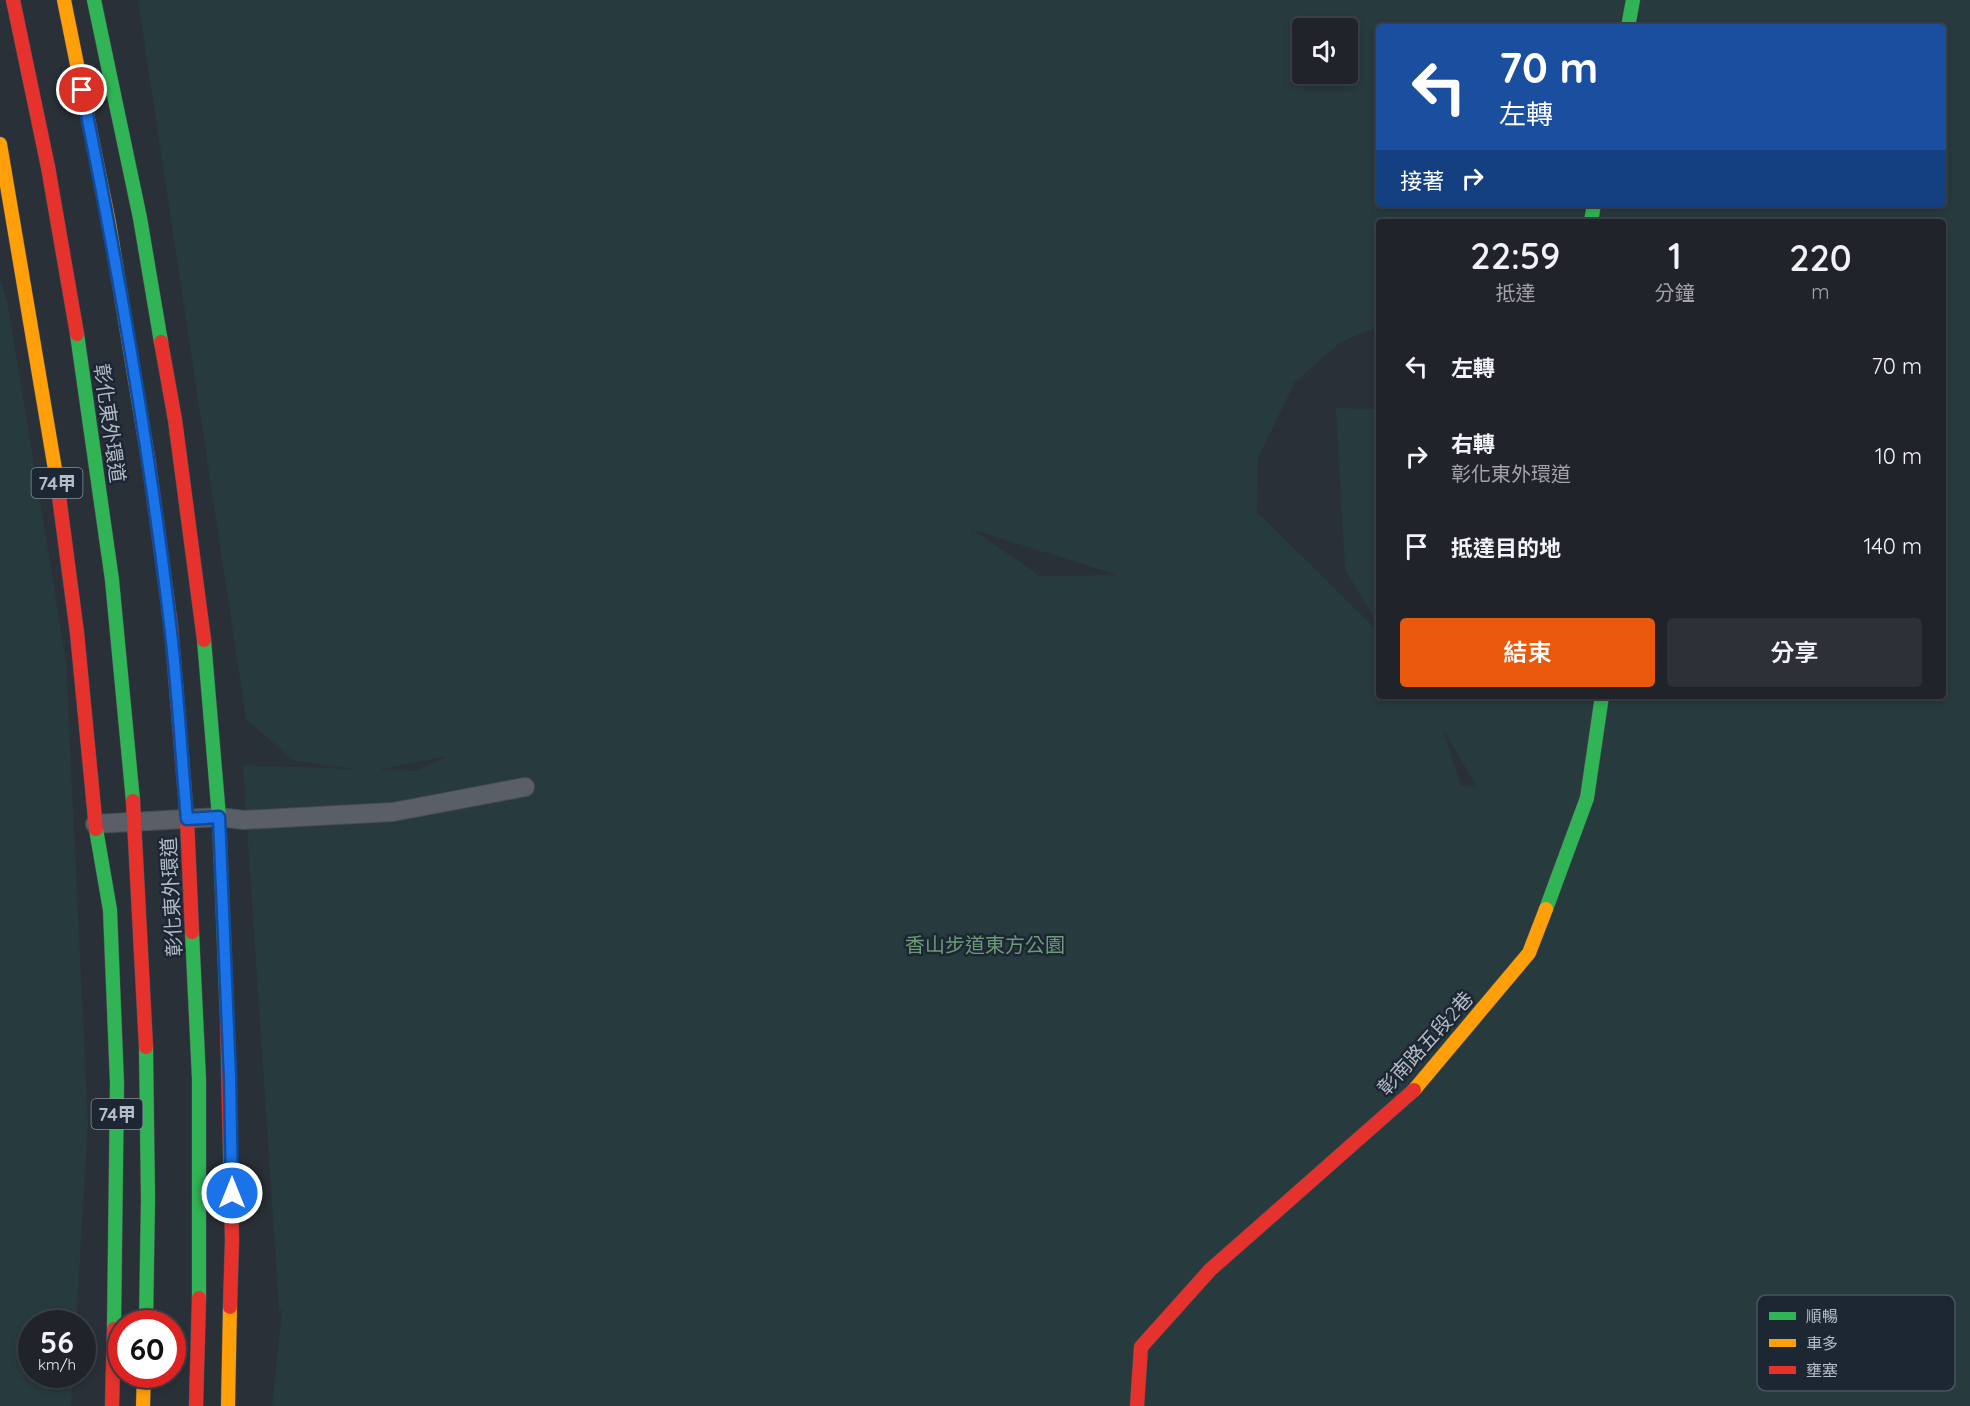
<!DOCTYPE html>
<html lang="zh-TW">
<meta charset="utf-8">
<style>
body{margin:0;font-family:Quicksand,"Noto Sans TC",sans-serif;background:#2d3036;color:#f1f3f6;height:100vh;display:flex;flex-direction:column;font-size:22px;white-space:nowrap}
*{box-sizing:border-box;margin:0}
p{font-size:20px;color:#a2a4a8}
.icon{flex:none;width:33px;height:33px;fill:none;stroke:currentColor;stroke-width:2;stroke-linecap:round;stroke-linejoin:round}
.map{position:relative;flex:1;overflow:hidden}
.drawer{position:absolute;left:1376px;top:219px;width:570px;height:480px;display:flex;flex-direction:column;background:#20242a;border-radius:6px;box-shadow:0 3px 9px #0003,0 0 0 2px #3d4147}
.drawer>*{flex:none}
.hud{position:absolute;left:1376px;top:24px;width:570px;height:183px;border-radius:6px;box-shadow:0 3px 9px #0003,0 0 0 2px #3d4147;background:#1a4fa0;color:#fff;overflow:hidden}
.fabs{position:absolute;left:1292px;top:18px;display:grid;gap:12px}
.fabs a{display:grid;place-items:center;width:66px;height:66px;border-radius:6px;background:#20242a;box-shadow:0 3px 9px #0003,0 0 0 2px #3d4147;font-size:30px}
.speed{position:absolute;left:18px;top:1310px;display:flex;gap:12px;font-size:30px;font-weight:700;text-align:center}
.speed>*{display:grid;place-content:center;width:78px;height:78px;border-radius:50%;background:#20242a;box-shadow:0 3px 9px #0003,0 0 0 2px #3d4147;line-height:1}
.speed small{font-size:15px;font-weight:400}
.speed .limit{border:9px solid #d22;background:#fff;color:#111}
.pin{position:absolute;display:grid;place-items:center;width:51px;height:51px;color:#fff;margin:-26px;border:3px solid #fff;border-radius:50%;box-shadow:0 2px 6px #0007}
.me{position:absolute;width:66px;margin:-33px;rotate:0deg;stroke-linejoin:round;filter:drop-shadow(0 0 4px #0008)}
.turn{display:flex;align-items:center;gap:21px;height:126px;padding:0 24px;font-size:27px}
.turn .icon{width:78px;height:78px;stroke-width:2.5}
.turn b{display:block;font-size:42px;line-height:51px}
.then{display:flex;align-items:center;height:57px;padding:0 24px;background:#0003;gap:12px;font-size:22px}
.eta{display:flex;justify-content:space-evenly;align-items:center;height:102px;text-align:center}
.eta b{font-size:36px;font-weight:600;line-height:42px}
.primary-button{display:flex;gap:12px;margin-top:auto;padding:12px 24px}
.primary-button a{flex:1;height:69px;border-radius:6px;background:#ea580c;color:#fff;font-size:24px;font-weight:600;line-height:69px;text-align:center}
.primary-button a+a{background:#2d3036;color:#f1f3f6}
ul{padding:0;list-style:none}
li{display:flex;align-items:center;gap:18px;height:90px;padding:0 24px}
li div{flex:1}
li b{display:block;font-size:22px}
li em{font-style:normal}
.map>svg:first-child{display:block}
.green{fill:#273a3e;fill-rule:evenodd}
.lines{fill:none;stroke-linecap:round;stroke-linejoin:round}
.lane-casing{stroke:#484c53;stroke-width:20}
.fast-casing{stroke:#484c53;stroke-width:15}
.slow-casing{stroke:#484c53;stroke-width:15}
.jam-casing{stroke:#484c53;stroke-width:15}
.lane{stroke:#5a5e66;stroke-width:18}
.fast{stroke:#30b455;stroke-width:14}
.slow{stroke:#ff9f0a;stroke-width:14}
.jam{stroke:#e5322d;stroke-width:14}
.route-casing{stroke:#114b97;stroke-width:15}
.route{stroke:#1a73e8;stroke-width:10}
.labels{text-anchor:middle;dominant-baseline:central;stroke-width:5;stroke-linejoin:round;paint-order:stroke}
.shield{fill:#1d2633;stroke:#878f9c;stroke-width:1.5}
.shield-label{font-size:18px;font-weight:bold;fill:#b4bcc9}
.street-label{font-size:20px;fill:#b4bcc9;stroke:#1d2633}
.park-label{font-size:20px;fill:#6b9a76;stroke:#1d2633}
.key{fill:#1d2633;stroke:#4a5360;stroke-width:1.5}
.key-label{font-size:16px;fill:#b4bcc9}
</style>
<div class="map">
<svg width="1970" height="1406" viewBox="0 0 1970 1406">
<rect width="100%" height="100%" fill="#2a3038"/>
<g class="green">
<path d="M138,0h1832v1406h-1698l10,-96h-3l-36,-545 112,4 -61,-8 -48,-42zM1378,27h564v177h-564zM1302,28h45v46h-45zM1378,222h564v474h-564v-65l-121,-119 1,-54 37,-76 46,-40 37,-16zM973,530h1l144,45 -78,1zM1443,731h1l33,56 -16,-1zM447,756l-31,15 -35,-1 1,-1z"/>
<path d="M0,276l8,30 58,354 22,464 -12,199h-44v51h41l-2,32h-71z"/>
<path d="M1336,408l42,1v215l-33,-55z"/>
</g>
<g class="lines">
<g class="lane-casing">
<path id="lane" d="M95,824l124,-7 25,3 149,-8 132,-25"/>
</g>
<g class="fast-casing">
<g id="fast">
<path d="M94,0l46,218 21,124"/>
<path d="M1628,27l5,-27"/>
<path d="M1591,222l3,-18"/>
<path d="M77,334l35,246 21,221"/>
<path d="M204,640l15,177 8,199"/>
<path d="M96,829l14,81 7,173 -3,246"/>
<path d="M1546,909l41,-111 15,-102"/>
<path d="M192,932l7,147v219"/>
<path d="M146,1047l2,152 -2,124"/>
</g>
</g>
<g class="slow-casing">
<g id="slow">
<path d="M64,0l45,223 40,241"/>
<path d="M0,144l57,337"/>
<path d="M1414,1090l115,-137 17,-44"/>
<path d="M143,1406l1,-32"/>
<path d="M228,1406l2,-99"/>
</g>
</g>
<g class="jam-casing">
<g id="jam">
<path d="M13,0l35,167 29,167"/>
<path d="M161,342l14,78 29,220"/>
<path d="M149,464l22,162 16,193 5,113"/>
<path d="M57,481l20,152 19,196"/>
<path d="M133,801l13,246"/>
<path d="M227,1016l5,224 -2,67"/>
<path d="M112,1406l2,-77"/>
<path d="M196,1406l3,-108"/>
<path d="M1137,1406l4,-59 69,-77 204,-180"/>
</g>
</g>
<use href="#lane" class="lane"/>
<use href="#fast" class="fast"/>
<use href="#slow" class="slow"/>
<use href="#jam" class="jam"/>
</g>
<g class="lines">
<g class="route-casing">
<path id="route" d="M82,90c36,177 67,354 88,534 8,64 11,130 17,195l32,-2 11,260 2,116"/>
</g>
<use href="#route" class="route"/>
</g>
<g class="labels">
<g class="shield">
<rect x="31.5" y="468" width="51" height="30" rx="4.5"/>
<rect x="91.5" y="1099" width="51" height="30" rx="4.5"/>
</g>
<g class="shield-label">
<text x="57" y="483">74甲</text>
<text x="117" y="1114">74甲</text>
</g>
<g class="street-label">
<text transform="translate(110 423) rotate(82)">彰化東外環道</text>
<text transform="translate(171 897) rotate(-93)">彰化東外環道</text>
<text transform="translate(1425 1043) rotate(-48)">彰南路五段2巷</text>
</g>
<g class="park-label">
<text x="985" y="944">香山步道東方公園</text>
</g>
</g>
<rect x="1757" y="1295" width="198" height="96" rx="9" class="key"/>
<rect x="1769" y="1312" width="27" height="8" fill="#30b455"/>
<rect x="1769" y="1339" width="27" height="8" fill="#ff9f0a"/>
<rect x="1769" y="1366" width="27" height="8" fill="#e5322d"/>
<g class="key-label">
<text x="1806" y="1322">順暢</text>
<text x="1806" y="1349">車多</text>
<text x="1806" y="1376">壅塞</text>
</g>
</svg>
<div class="fabs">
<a><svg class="icon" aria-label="sound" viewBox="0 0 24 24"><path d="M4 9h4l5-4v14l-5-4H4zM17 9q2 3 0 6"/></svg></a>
</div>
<div class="speed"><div>56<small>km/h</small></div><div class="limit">60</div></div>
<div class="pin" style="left:82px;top:90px;background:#d93025"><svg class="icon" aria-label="arrive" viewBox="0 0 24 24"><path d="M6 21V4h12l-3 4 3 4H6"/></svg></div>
<svg class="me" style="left:232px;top:1193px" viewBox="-20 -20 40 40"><circle r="17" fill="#1a73e8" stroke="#fff" stroke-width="3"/><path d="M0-11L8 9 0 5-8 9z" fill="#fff"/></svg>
<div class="hud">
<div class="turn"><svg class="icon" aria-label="left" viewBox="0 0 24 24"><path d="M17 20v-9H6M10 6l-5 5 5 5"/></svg><div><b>70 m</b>左轉</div></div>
<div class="then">接著<svg class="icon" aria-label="right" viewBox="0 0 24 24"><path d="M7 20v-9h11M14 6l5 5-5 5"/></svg></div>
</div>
<section class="drawer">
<div class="eta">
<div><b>22:59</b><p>抵達</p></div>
<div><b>1</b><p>分鐘</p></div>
<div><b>220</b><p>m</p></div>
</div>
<ul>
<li><svg class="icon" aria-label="left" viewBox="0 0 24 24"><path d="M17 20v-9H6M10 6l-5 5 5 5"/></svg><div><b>左轉</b></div><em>70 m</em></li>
<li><svg class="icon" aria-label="right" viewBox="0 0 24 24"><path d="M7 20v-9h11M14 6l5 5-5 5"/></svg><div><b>右轉</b><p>彰化東外環道</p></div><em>10 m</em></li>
<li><svg class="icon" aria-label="arrive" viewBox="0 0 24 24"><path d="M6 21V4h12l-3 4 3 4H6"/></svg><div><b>抵達目的地</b></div><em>140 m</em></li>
</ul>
<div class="primary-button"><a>結束</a><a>分享</a></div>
</section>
</div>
